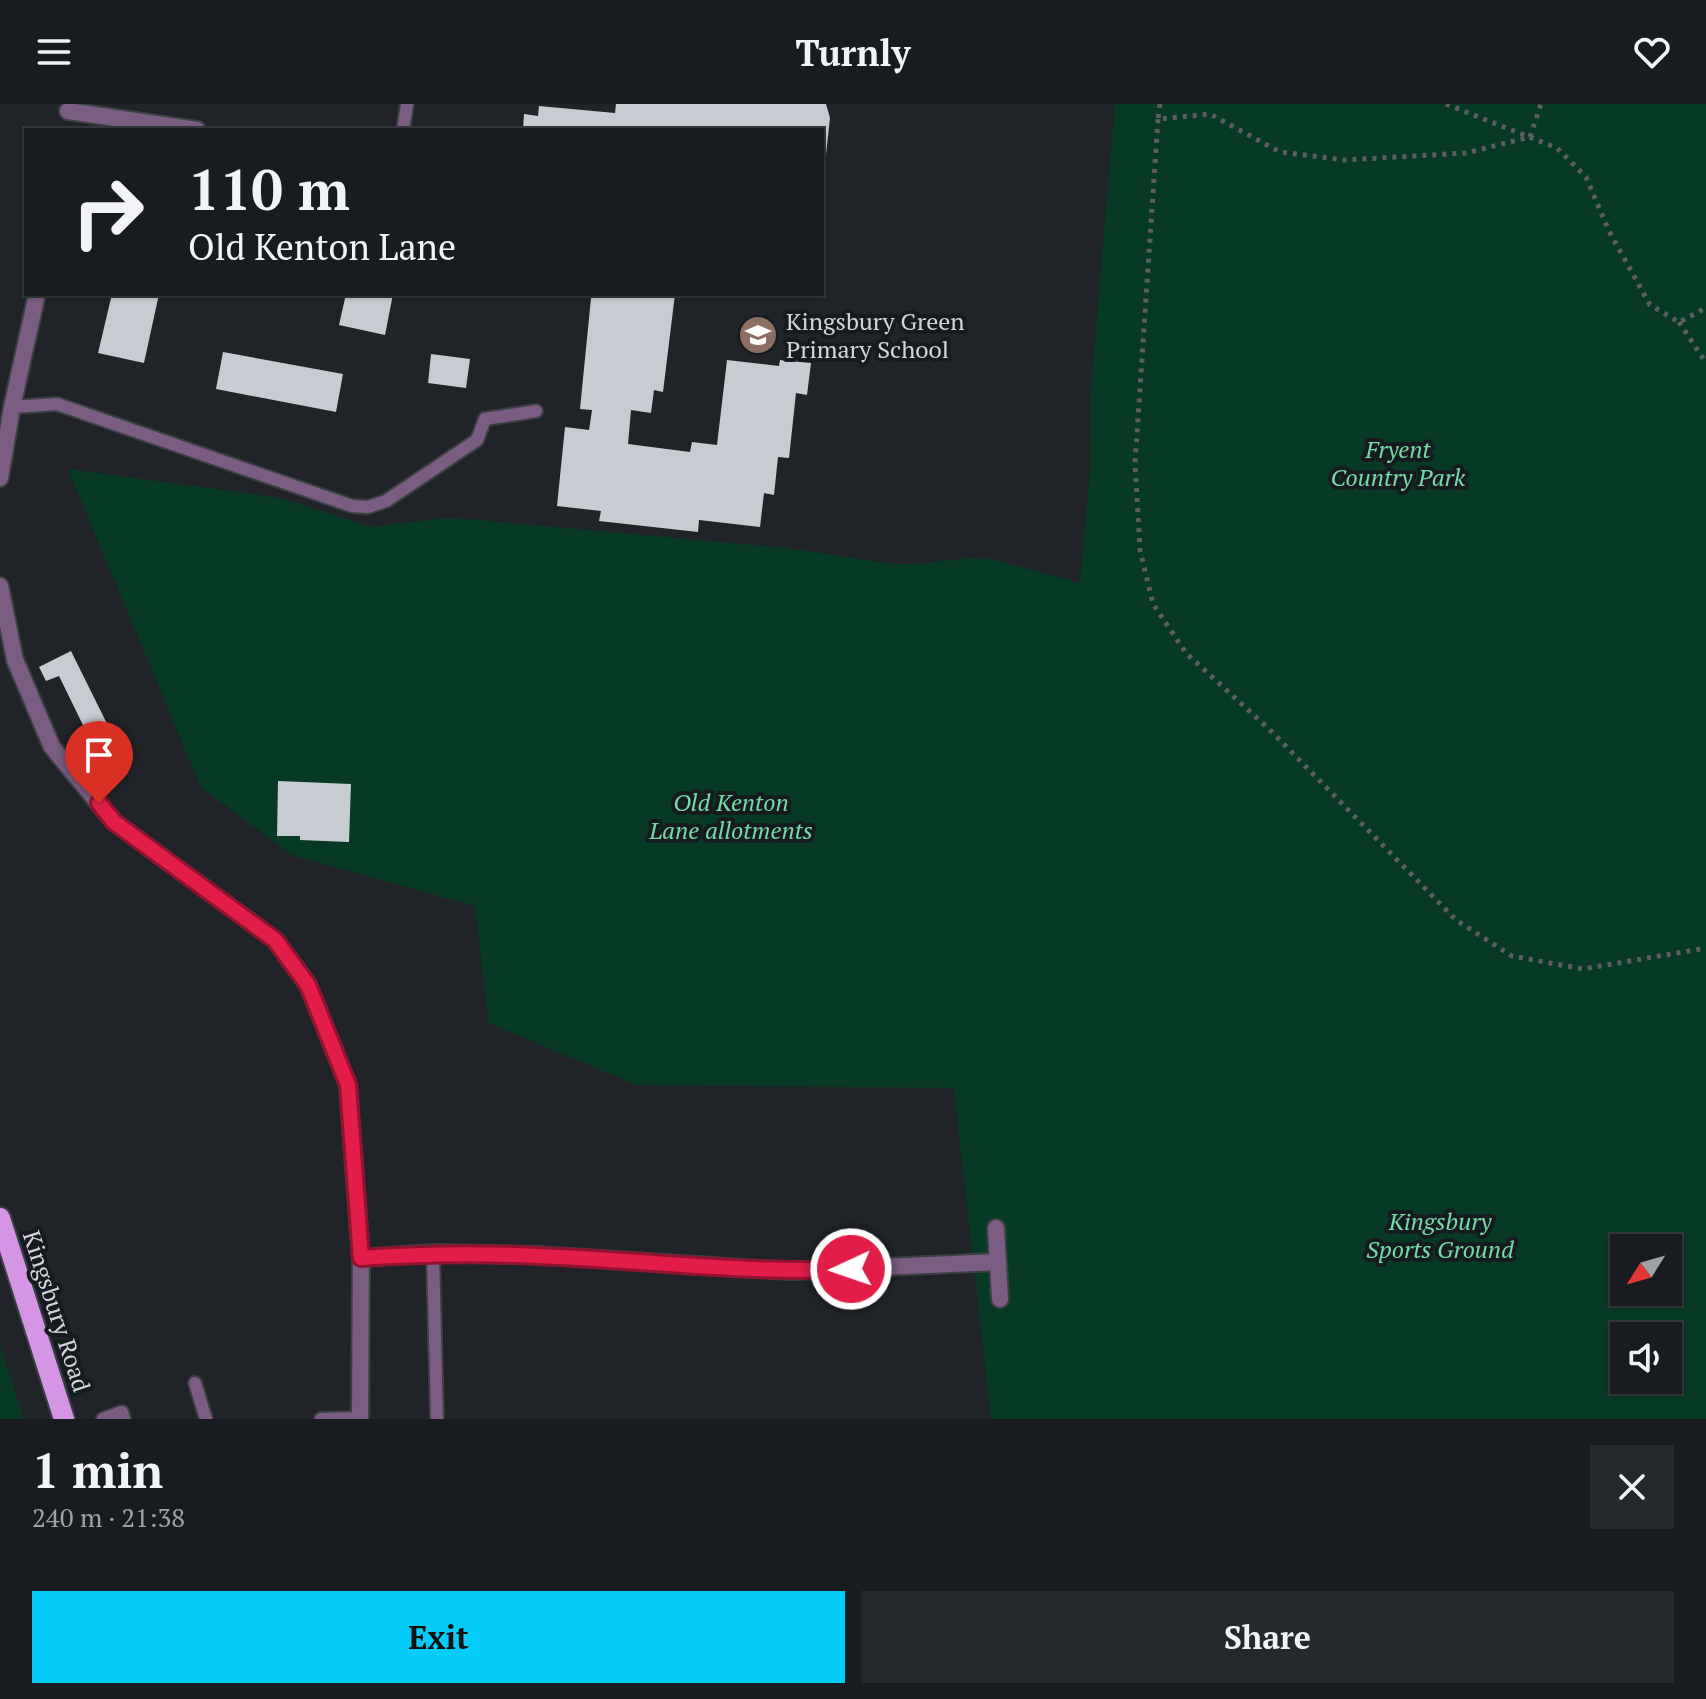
<!DOCTYPE html>
<meta charset="utf-8">
<style>
body{margin:0;font-family:"PT Serif",serif;background:#25282c;color:#f1f3f6;height:100vh;display:flex;flex-direction:column;font-size:30px;white-space:nowrap}
*{box-sizing:border-box;margin:0}
p{font-size:26px;color:#9fa1a4}
.icon{flex:none;width:44px;height:44px;fill:none;stroke:currentColor;stroke-width:2;stroke-linecap:round;stroke-linejoin:round}
.map{position:relative;height:1315px;overflow:hidden}
.details{display:flex;flex-direction:column;background:#181b1f;flex:1}
.details>*{flex:none}
.top-card{position:absolute;left:24px;top:24px;width:800px;height:168px;border-radius:0px;box-shadow:0 2px 6px #0004,0 0 0 2px #36393d;background:#181b1f;color:#f1f3f6;overflow:hidden}
.needle{width:52px;rotate:233deg}
.controls{position:absolute;left:1610px;top:1130px;display:grid;gap:16px}
.controls a{display:grid;place-items:center;width:72px;height:72px;border-radius:0px;background:#181b1f;box-shadow:0 2px 6px #0004,0 0 0 2px #36393d;font-size:40px}
.pin{position:absolute;display:grid;place-items:center;width:68px;height:68px;color:#fff;margin:-82px -34px;border-radius:50% 50% 50% 0;rotate:-45deg;box-shadow:0 0 8px #0007}
.pin .icon{rotate:45deg}
.me{position:absolute;width:88px;margin:-44px;rotate:267deg;stroke-linejoin:round;filter:drop-shadow(0 0 6px #0008)}
.turn{display:flex;align-items:center;gap:28px;height:168px;padding:0 32px;font-size:36px}
.turn .icon{width:104px;height:104px;stroke-width:2.5}
.turn b{display:block;font-size:56px;line-height:68px}
.round{display:grid;place-items:center;flex:none;width:84px;height:84px;border-radius:0px;background:#25282c}
.summary{display:flex;align-items:center;justify-content:space-between;height:136px;padding:0 32px}
h1{font-size:48px;font-weight:800;line-height:60px}
.cta{display:flex;gap:16px;margin-top:auto;padding:16px 32px}
.cta a{flex:1;height:92px;border-radius:0px;background:#05cbf9;color:#111;font-size:32px;font-weight:800;line-height:92px;text-align:center}
.cta a+a{background:#25282c;color:#f1f3f6}
header{display:flex;justify-content:space-between;align-items:center;height:104px;padding:0 32px;background:#181b1f;font-size:36px;font-weight:800}
.map>svg:first-child{display:block}
.green{fill:#073a24;fill-rule:evenodd}
.building{fill:#c6ccd2}
.lines{fill:none;stroke-linecap:round;stroke-linejoin:round}
.lane-casing{stroke:#3c4045;stroke-width:16}
.street-casing{stroke:#3c4045;stroke-width:20}
.primary-casing{stroke:#3c4045;stroke-width:24}
.path{stroke:#5b5f63;stroke-width:5;stroke-dasharray:4 6;stroke-linecap:butt}
.lane{stroke:#7b5d83;stroke-width:12}
.street{stroke:#7b5d83;stroke-width:16}
.primary{stroke:#d495e5;stroke-width:20}
.route-casing{stroke:#92132f;stroke-width:20}
.route{stroke:#e11d48;stroke-width:14}
.labels{text-anchor:middle;dominant-baseline:central;stroke-width:8;stroke-linejoin:round;paint-order:stroke}
.poi-label{font-size:24px;fill:#d2d4d8;stroke:#161b1f;text-anchor:start}
.park-label{font-size:24px;font-style:italic;fill:#75d9a5;stroke:#161b1f}
.street-label{font-size:24px;fill:#d2d4d8;stroke:#161b1f}
</style>
<header><svg class="icon" aria-label="menu" viewBox="0 0 24 24"><path d="M4 6h16M4 12h16M4 18h16"/></svg>Turnly<svg class="icon" aria-label="heart" viewBox="0 0 24 24"><path d="M12 20l-8-8c-3-5 5-10 8-4 3-6 11-1 8 4z"/></svg></header>
<div class="map">
<svg width="1706" height="1315" viewBox="0 0 1706 1315">
<rect width="100%" height="100%" fill="#202429"/>
<g class="green">
<path d="M1115,0h591v1315h-715l-37,-331 -317,-3 -148,-62 -14,-117 -183,-51 -91,-68 -133,-318 213,29 90,29 73,-9 23,1 320,29 106,16h25l50,-6 23,1 89,24 10,-111 1,-83zM1624,1144h44v44h-44zM1624,1232h44v44h-44z"/>
<path d="M0,1241l24,74h-24z"/>
</g>
<g class="building">
<path d="M616,0h210l4,14 -6,55 -2,-43h-299l1,-16 14,2 1,-10 76,7z"/>
<path d="M112,190h47l-15,69 -46,-10z"/>
<path d="M346,190h47l-8,41 -46,-10z"/>
<path d="M575,190h100l-12,98 -9,-2 -3,23 -20,-3 -3,34 62,8 2,-10 25,3 10,-85 52,6 1,-6 31,3 -4,32 -11,-2 -7,65 -11,-1 -4,38 -10,-2 -4,34 -61,-7 -1,12 -99,-11 2,-10 -44,-5 8,-79 24,3 3,-20 -12,-1 11,-111 -16,-2z"/>
<path d="M223,248l120,22 -7,38 -120,-23z"/>
<path d="M431,250l39,5 -4,29 -38,-5z"/>
<path d="M71,547l50,101 -20,10 -42,-86 -13,5 -7,-14z"/>
<path d="M278,677l73,3 -2,58 -49,-2v-4h-23z"/>
</g>
<g class="lines">
<g class="lane-casing">
<g id="lane">
<path d="M403,26l4,-26"/>
<path d="M12,303l45,-3 295,102 16,1 18,-6 91,-61 8,-21 51,-8"/>
<path d="M433,1149l4,166"/>
<path d="M195,1279l11,36"/>
<path d="M103,1315l19,-7 2,7"/>
<path d="M321,1315l39,-1"/>
</g>
</g>
<g class="street-casing">
<g id="street">
<path d="M68,7l129,19"/>
<path d="M0,374l12,-71 25,-113"/>
<path d="M0,482l15,74 37,87 62,75 161,118 33,45 40,100 13,173 -1,161"/>
<path d="M996,1124l4,71"/>
<path d="M361,1154l72,-5 104,2 255,16 206,-9"/>
</g>
</g>
<g class="primary-casing">
<path id="primary" d="M0,1114l64,201"/>
</g>
<g class="path">
<path d="M1160,0l-2,15 52,-5 70,38 65,8 121,-7 64,-16"/>
<path d="M1446,0l111,44 29,29 23,54 41,74 29,17 27,-14"/>
<path d="M1158,15l-23,345 5,86 13,54 33,49 83,76 187,191 56,36 71,13 123,-21"/>
<path d="M1530,33l11,-33"/>
<path d="M1679,218l27,41"/>
</g>
<use href="#lane" class="lane"/>
<use href="#street" class="street"/>
<use href="#primary" class="primary"/>
</g>
<g class="lines">
<g class="route-casing">
<path id="route" d="M99,699l15,19 161,118 33,45 40,100 13,173c59,-4 118,-5 177,-2 105,4 208,18 313,13"/>
</g>
<use href="#route" class="route"/>
</g>
<defs>
<g id="school-disc" transform="scale(2)"><circle r="9.5" fill="#8d6e63" stroke="#161b1f"/><path d="M0-5L7-2L0 1L-7-2ZM-4 1L0 2.5L4 1V4Q0 6-4 4Z" fill="#fff"/></g>
</defs>
<g fill-rule="evenodd">
<use href="#school-disc" x="758" y="231"/>
</g>
<g class="labels">
<g class="poi-label">
<text x="786" y="217">Kingsbury Green<tspan x="786" dy="28">Primary School</tspan></text>
</g>
<g class="park-label">
<text x="1398" y="345">Fryent<tspan x="1398" dy="28">Country Park</tspan></text>
<text x="731" y="698">Old Kenton<tspan x="731" dy="28">Lane allotments</tspan></text>
<text x="1440" y="1117">Kingsbury<tspan x="1440" dy="28">Sports Ground</tspan></text>
</g>
<g class="street-label">
<text transform="translate(57 1207) rotate(72)">Kingsbury Road</text>
</g>
</g>
</svg>
<div class="controls">
<a><svg class="needle" viewBox="-14 -14 28 28"><path d="M0-13l5 13h-10z" fill="#e53935"/><path d="M0 13l5-13h-10z" fill="#9fa1a4"/></svg></a>
<a><svg class="icon" aria-label="sound" viewBox="0 0 24 24"><path d="M4 9h4l5-4v14l-5-4H4zM17 9q2 3 0 6"/></svg></a>
</div>
<div class="pin" style="left:99px;top:699px;background:#d93025"><svg class="icon" aria-label="arrive" viewBox="0 0 24 24"><path d="M6 21V4h12l-3 4 3 4H6"/></svg></div>
<svg class="me" style="left:851px;top:1165px" viewBox="-20 -20 40 40"><circle r="17" fill="#e11d48" stroke="#fff" stroke-width="3"/><path d="M0-11L8 9 0 5-8 9z" fill="#fff"/></svg>
<div class="top-card">
<div class="turn"><svg class="icon" aria-label="right" viewBox="0 0 24 24"><path d="M7 20v-9h11M14 6l5 5-5 5"/></svg><div><b>110 m</b>Old Kenton Lane</div></div>
</div>
</div>
<section class="details">
<div class="summary"><div><h1>1 min</h1><p>240 m · 21:38</p></div><a class="round"><svg class="icon" aria-label="close" viewBox="0 0 24 24"><path d="M6 6l12 12M18 6L6 18"/></svg></a></div>
<div class="cta"><a>Exit</a><a>Share</a></div>
</section>
